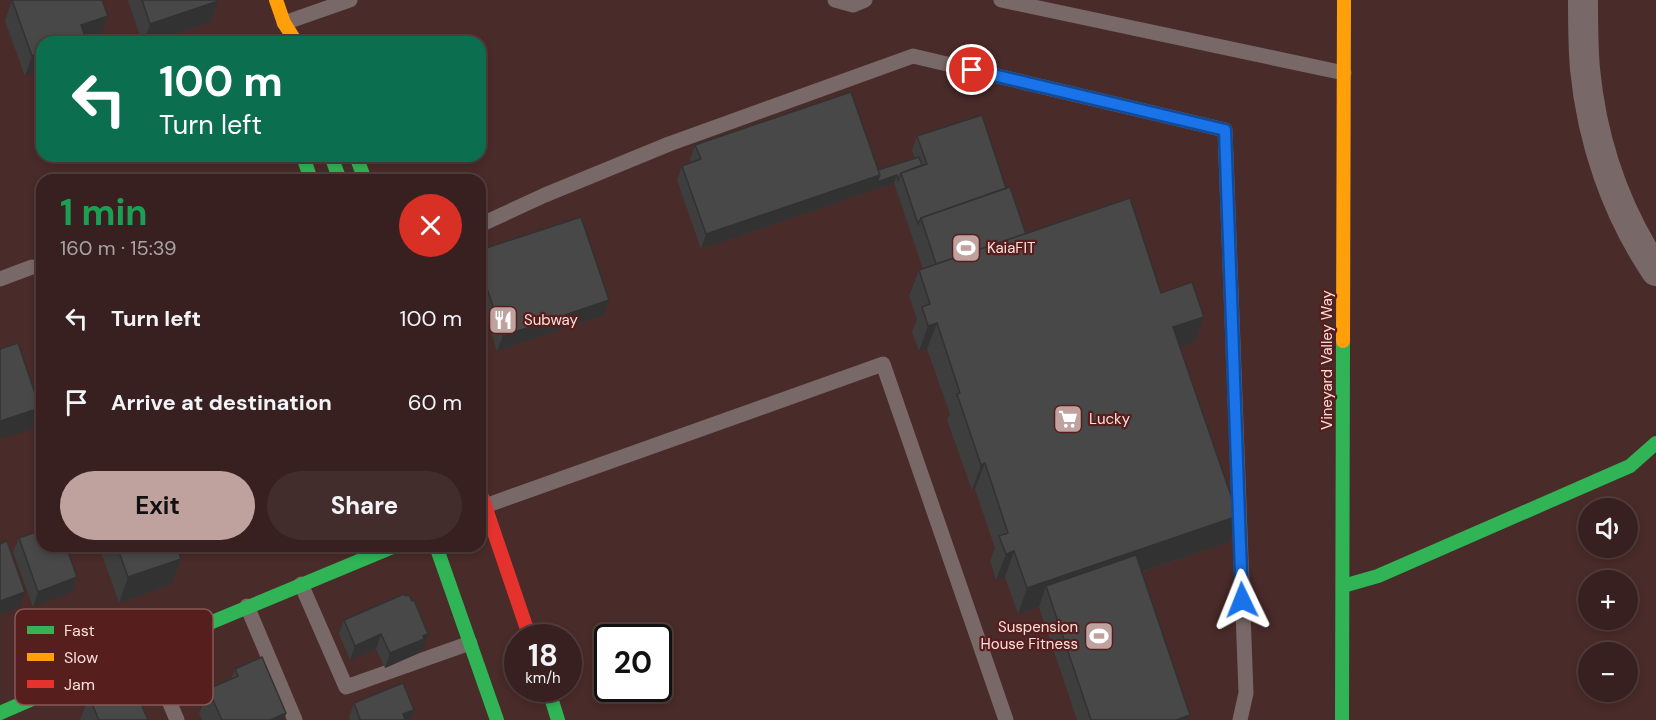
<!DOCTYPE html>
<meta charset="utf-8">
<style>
body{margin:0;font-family:"DM Sans",sans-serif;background:#422d2c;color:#f1f3f6;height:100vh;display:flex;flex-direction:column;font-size:22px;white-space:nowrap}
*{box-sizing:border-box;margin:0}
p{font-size:20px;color:#aaa3a4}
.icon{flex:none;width:33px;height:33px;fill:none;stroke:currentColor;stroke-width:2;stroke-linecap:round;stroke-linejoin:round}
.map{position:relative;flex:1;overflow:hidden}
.sheet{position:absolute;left:36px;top:174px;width:450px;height:378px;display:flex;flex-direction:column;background:#37201f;border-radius:18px;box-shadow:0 3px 9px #0003,0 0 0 2px #513e3d}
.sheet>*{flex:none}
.hud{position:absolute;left:36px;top:36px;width:450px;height:126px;border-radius:18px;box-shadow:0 3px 9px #0003,0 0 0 2px #513e3d;background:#0b6e4f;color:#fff;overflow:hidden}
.controls{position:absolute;left:1578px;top:498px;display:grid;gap:12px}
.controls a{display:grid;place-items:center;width:60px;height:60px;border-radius:50%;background:#37201f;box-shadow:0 3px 9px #0003,0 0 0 2px #513e3d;font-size:30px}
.speed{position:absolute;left:504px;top:624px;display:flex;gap:12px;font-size:30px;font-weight:700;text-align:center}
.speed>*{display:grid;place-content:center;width:78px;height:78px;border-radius:50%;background:#37201f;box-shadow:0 3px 9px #0003,0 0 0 2px #513e3d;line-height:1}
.speed small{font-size:15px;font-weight:400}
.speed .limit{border:3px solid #111;border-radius:9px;background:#fff;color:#111}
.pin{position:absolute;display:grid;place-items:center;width:51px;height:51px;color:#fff;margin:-26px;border:3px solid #fff;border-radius:50%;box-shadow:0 2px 6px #0007}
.me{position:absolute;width:66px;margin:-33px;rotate:358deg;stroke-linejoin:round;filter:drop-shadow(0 0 4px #0008)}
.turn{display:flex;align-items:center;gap:21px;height:126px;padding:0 24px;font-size:27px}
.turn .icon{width:78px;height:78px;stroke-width:2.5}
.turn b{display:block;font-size:42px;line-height:51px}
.round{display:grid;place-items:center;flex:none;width:63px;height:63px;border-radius:32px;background:#422d2c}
.summary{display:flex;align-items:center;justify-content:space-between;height:102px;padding:0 24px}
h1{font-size:36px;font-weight:700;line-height:45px;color:#1e9e55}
.cta{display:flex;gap:12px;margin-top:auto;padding:12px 24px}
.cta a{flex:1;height:69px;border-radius:36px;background:#bfa19e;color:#111;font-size:24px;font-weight:700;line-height:69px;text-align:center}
.cta a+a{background:#422d2c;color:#f1f3f6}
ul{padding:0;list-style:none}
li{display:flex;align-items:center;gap:18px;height:84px;padding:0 24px}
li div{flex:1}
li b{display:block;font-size:22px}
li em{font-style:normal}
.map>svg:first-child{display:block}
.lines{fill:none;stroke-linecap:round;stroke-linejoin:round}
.lane{stroke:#786867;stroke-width:15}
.street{stroke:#786867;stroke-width:30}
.fast{stroke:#30b455;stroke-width:14}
.slow{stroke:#ff9f0a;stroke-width:14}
.jam{stroke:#e5322d;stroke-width:14}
.wall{fill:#3f3e3e}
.shaded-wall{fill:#333232}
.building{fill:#494848;stroke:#333232;stroke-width:1.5}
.route-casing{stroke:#114b97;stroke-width:15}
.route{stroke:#1a73e8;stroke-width:10}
.labels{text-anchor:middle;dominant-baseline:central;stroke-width:4.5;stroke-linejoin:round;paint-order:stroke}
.poi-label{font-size:15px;fill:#fee0dd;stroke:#561e1c;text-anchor:start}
.street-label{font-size:15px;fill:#fee0dd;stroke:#561e1c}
.key{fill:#561e1c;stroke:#885856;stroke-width:1.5}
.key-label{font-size:16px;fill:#fee0dd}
</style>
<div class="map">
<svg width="1656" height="720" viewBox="0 0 1656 720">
<rect width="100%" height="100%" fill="#492b29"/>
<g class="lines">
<g class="lane">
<path d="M835,0l18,5 12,-5"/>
<path d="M1001,0l343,73"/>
<path d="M284,23l66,-23"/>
<path d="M480,225l65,-30 124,-51 244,-88 312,74 21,563 -6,27"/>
<path d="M0,279l32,-12"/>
<path d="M485,506l398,-142 123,356"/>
<path d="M301,584l45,103 124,-44"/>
<path d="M247,606l48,114"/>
<path d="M147,649l30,71"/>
</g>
<path class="street" d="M1583,0c0,23 0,46 2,69 7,72 31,142 71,202"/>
<g class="fast">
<path d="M303,156l8,24"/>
<path d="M331,156l9,24"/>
<path d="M356,156l9,24"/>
<path d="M436,546l61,174"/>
<path d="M1343,586l35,-10 252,-110 26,-23"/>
<path d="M548,688l10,32"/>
<path d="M0,713l147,-64 248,-103"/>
<path d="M1342,720l1,-379"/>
</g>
<g class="slow">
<path d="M276,0l8,23 12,19"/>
<path d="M1343,341l1,-341"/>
</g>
<path class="jam" d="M480,491l50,147"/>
</g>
<g class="wall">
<path d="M12,0l88,36 -15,6h-43l-17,34 -20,-55z"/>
<path d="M128,0h90l-7,22 -61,20h-8z"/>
<path d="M917,136l89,52 20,46 135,59 43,24 -9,25 -15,5 58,169 -9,26 -87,30 46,148h-111l-38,-113 -21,7 -13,-37 -9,3 -6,-19 5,-13 -20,-59 -3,1 -25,-70 3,-6 -23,-65 -8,2 -7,-19 5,-13 -8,-23 10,-26 4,-1 -29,-86 -193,66 -24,-69 5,-14 9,-3 -1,-4 5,-14 183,25 37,-12 -3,-7z"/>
<path d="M480,250l124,65 -107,36 -17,-53z"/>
<path d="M19,538l58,39 -5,15 -39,15 -20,-55z"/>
<path d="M99,546h78l4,13 -9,25 -53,19z"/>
<path d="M344,620l79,29 -3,1 -1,3 -34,15 -9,-19 -26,11 -11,-26z"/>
<path d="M235,669l51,44 -2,7h-82l-3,-6 9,-25 23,-10z"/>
<path d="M89,697l59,23h-68z"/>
<path d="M354,703l60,7 -4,10h-60l-1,-3z"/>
</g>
<g class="shaded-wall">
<path d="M218,1l-7,21 -61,20h-6l6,-18z"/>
<path d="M108,16l-8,20 -15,6h-15l11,-17z"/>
<path d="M42,52v18l-17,6 7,-20z"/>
<path d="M880,175h17l-3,8 -193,66 5,-15z"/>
<path d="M609,300l-5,15 -107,36 6,-15z"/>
<path d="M1204,317l-9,25 -31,11 9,-26z"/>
<path d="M937,323l-10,26 -8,2 9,-25z"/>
<path d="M40,408l-8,21 -32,10v-18z"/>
<path d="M985,463l-10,26 -3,1 9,-25z"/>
<path d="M1238,516l-9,26 -177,60 -6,-16 -7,21 -21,7 9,-26z"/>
<path d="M1014,551l-9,26 -9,3 10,-26z"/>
<path d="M181,559l-9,25 -53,19 9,-26z"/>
<path d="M77,577l-5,15 -39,15 5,-15z"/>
<path d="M25,592l-5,15 -20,7v-13z"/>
<path d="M381,634l-5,15 -26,11 5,-14z"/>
<path d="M428,634l-5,15 -3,1 -1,3 -34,15 5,-15z"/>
<path d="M414,710l-4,10h-9l2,-6z"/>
<path d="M286,713l-2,7h-14z"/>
<path d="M1190,715l-2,5h-12z"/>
</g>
<g class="building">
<path d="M12,0h90l6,16 -27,9 4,11 -15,6h-28v10l-10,4z"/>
<path d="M142,0h76v1l-68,23z"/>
<path d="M851,92l29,83 -174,59 -24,-68 19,-7 -6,-14z"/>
<path d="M982,115l24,73 -85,30 -3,6 -17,-51 26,-9 -10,-28z"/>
<path d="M919,157l3,8 -21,8 -3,7 -1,-5 -20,7 3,-7 -2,-5z"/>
<path d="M1010,187l16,47 -90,30 -15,-46z"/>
<path d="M1130,198l31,95 31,-11 12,35 -31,10 65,189 -211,72 -13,-37 -8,3 -7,-18 9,-3 -23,-70 -4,2 -24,-71 3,-1 -23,-70 -9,3 -6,-19 8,-3 -11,-34z"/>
<path d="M581,217l28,83 -106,36 -23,-68v-18z"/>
<path d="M18,343l22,65 -40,13v-72z"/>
<path d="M42,530v16h24l11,31 -39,15 -19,-54z"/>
<path d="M7,541l18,51 -25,9v-57z"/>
<path d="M117,546h60l4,13 -53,18z"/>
<path d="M1136,555l54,160 -14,5h-85l-45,-134z"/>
<path d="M404,594l1,2 4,-1 3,6 2,-1 14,34 -5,2 1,3 -34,14 -9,-19 -26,12 -11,-26z"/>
<path d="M262,657l24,56 -16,7h-48l-14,-31 30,-13 -3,-7z"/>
<path d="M130,679l18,41h-49l-10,-23z"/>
<path d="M403,683l11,27 -11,4 2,6h-46l1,-1 -6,-16z"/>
</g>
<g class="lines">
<g class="route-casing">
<path id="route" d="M972,70l253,60 17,470"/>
</g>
<use href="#route" class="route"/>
</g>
<defs>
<g id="stadium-square" transform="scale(1.5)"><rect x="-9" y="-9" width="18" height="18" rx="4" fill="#bfa19e" stroke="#561e1c"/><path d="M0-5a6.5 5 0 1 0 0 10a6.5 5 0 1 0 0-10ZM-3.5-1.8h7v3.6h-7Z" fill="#fff"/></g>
<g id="restaurant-square" transform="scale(1.5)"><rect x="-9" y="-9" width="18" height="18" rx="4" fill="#bfa19e" stroke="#561e1c"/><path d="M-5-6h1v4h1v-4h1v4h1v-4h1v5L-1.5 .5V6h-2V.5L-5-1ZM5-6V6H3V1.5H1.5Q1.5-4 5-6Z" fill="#fff"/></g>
<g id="supermarket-square" transform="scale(1.5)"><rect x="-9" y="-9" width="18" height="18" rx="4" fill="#bfa19e" stroke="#561e1c"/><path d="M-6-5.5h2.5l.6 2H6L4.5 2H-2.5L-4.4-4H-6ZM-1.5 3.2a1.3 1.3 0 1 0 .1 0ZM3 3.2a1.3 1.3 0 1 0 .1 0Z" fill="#fff"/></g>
</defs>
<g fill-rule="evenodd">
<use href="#stadium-square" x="966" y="248"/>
<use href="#restaurant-square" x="503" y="320"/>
<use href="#supermarket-square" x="1068" y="419"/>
<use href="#stadium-square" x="1099" y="636"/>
</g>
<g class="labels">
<g class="poi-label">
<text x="987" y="248">KaiaFIT</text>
<text x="524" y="320">Subway</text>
<text x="1089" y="419">Lucky</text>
<text x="1078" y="627" text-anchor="end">Suspension<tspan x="1078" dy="17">House Fitness</tspan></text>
</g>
<g class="street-label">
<text transform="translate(1327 360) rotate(-90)">Vineyard Valley Way</text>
</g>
</g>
<rect x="15" y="609" width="198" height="96" rx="9" class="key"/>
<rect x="27" y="626" width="27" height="8" fill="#30b455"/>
<rect x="27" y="653" width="27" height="8" fill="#ff9f0a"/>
<rect x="27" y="680" width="27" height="8" fill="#e5322d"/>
<g class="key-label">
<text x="64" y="636">Fast</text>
<text x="64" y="663">Slow</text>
<text x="64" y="690">Jam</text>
</g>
</svg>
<div class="controls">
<a><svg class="icon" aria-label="sound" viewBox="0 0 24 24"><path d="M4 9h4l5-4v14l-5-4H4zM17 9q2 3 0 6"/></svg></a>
<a>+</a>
<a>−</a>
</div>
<div class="speed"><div>18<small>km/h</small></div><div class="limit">20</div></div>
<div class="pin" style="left:972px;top:70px;background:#d93025"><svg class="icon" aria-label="arrive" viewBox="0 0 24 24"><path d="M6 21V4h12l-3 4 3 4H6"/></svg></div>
<svg class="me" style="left:1242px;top:600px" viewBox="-20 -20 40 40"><path d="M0-17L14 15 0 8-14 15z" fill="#1a73e8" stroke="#fff" stroke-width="4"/></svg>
<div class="hud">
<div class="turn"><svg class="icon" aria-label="left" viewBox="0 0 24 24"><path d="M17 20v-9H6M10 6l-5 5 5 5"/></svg><div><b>100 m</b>Turn left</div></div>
</div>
<section class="sheet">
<div class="summary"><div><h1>1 min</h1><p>160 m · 15:39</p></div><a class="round" style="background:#d93025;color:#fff"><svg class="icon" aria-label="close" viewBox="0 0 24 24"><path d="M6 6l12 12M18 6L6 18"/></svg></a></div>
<ul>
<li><svg class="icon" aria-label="left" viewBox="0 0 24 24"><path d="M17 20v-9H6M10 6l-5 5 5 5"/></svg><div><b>Turn left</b></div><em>100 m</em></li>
<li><svg class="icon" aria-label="arrive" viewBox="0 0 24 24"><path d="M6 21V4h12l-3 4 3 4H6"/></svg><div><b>Arrive at destination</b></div><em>60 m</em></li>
</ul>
<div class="cta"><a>Exit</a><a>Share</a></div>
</section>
</div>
